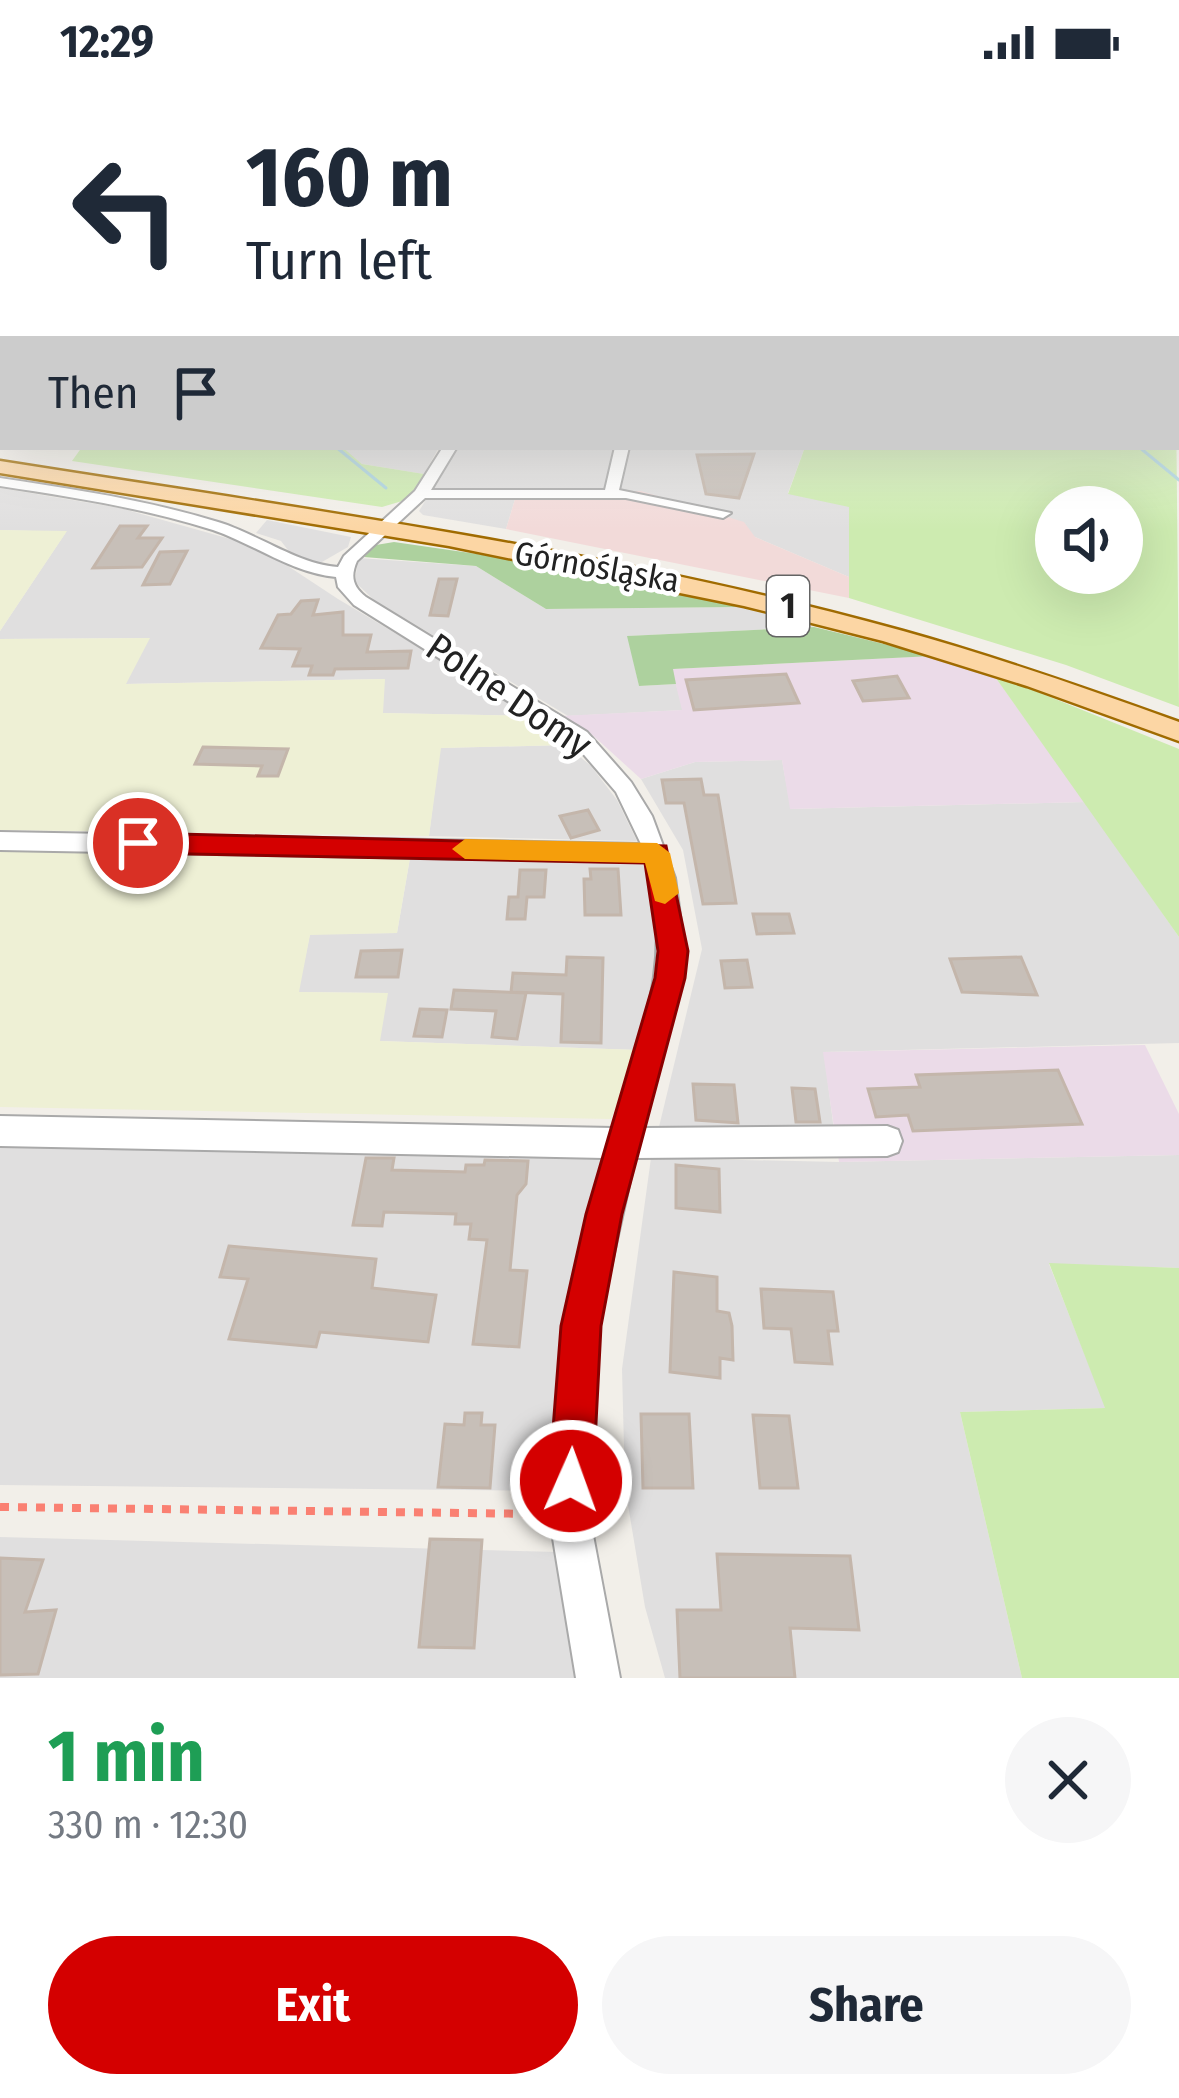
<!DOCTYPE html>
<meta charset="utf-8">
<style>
body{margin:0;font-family:"Fira Sans Condensed",sans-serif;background:#f6f6f7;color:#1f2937;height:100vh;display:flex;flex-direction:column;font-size:45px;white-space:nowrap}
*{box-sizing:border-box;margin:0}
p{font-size:39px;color:#747a83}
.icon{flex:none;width:66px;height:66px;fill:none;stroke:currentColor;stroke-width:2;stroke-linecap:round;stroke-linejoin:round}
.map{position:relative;height:1594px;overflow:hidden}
.drawer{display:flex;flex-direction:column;background:#fff;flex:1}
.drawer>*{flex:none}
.hud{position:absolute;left:0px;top:0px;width:1179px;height:366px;box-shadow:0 12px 48px #0002;background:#fff;color:#1f2937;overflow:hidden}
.fabs{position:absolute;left:1035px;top:402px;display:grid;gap:24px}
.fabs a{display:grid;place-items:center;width:108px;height:108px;border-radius:50%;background:#fff;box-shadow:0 12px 48px #0002;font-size:60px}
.pin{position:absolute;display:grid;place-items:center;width:102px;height:102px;color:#fff;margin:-51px;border:6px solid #fff;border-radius:50%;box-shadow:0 3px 12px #0007}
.me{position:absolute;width:132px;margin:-66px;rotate:2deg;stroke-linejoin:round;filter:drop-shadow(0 0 9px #0008)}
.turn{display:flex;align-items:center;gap:42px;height:252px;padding:0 48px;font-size:54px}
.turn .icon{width:156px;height:156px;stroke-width:2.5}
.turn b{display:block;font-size:84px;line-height:102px}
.then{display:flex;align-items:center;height:114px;padding:0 48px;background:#0003;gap:24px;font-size:45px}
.round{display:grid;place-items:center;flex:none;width:126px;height:126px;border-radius:63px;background:#f6f6f7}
.summary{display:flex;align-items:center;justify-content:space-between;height:204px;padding:0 48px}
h1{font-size:72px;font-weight:700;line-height:90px;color:#1e9e55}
.cta{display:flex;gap:24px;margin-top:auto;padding:24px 48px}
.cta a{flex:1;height:138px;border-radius:72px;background:#d40000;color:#fff;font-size:48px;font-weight:700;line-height:138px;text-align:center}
.cta a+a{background:#f6f6f7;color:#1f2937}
.status{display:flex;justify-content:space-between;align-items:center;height:84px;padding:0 60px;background:#fff;direction:ltr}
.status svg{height:33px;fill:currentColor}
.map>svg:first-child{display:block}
.residential{fill:#e0dfdf}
.commercial{fill:#f2dad9}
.industrial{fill:#ebdbe8}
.farmland{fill:#eef0d5}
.grass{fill:#cdebb0;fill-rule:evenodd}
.forest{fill:#add19e}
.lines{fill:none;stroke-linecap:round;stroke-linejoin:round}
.stream{stroke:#aad3df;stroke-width:3}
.building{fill:#c7bfb8;stroke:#c4b6ab;stroke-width:3}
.minor-casing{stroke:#a9a9a9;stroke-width:4}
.major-casing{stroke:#a06b00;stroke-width:5}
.path{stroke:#fa8072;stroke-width:8;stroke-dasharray:9 9;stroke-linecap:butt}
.minor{fill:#fff;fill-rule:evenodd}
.major{fill:#fcd6a4;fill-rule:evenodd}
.route{fill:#d40000;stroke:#8a0000;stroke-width:3}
.slow{fill:#f59e0b}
.labels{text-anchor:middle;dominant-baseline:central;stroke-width:9;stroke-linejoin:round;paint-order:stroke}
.far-street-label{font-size:33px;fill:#222;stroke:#fff}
.shield{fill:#fff;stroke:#646464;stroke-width:3}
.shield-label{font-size:36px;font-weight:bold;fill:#222}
.street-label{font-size:39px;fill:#222;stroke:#fff}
</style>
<div class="status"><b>12:29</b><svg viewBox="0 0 49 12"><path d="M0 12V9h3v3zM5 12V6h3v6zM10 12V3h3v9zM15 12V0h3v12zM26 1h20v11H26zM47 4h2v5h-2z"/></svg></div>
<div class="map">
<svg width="1179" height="1594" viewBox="0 0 1179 1594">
<rect width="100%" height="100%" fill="#f2efe9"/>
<g class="residential">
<path d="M341,363h98l-15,27 -62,-10z"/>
<path d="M459,363h346l-17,46 61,13v71l-94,-40 -239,-41 -10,33 -83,-14 -4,-4z"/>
<path d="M0,404l120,20 139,39 79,52 196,117 -152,-3 2,-34 -260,5 25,-46 -149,1v-8l66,-99 -66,-2z"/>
<path d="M267,436l84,17 -3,10 -33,19 -24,-12 -10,-13 -25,-8z"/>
<path d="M358,474l118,8 70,43 192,-2 76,20 -186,9 11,50 37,-2 7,26 -115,6 -194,-116 -19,-18z"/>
<path d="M566,661l25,21 26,34 20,41 -208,-5 11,-88z"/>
<path d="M782,676l9,49 294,-7 94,135v106l-355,9 10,79h-176l44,-182 -19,-99 -42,-71 54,-17z"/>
<path d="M410,774l234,4 13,48 3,55 -22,85 -259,-9 8,-48 -89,-1 12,-58 87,-1z"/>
<path d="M0,1062l604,13 -35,142 -14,190 -555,-6z"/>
<path d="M1179,1071v113l-130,-4 57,144 -146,4 62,266h-357l-20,-71 -20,-120 -3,-118 29,-211 188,4z"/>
<path d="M0,1453l558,15 21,126h-579z"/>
</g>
<path class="commercial" d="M641,407l103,31 11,15 94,40v21l-343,-69 10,-33z"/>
<g class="industrial">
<path d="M933,572l60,18 92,128 -295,7 -8,-49 -87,2 -54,17 -53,-48 -28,-15 122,-6 -10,-41z"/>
<path d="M1145,961l34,69v41l-340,7 -16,-110z"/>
</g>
<g class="farmland">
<path d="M0,446l67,1 -67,100z"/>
<path d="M150,554l-24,46 259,-5 -2,34 151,3 32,29 -125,3 -12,88 -429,-6v-191z"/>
<path d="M0,767l410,7 -13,75 -87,2 -11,57 89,1 -8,48 258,9 -27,69 -611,-12z"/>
</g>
<g class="grass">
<path d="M1176,311l3,312 -113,-42 -217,-67v-91l-61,-13 17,-47h371zM1056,423h66v66h-66z"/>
<path d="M82,363h260l20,17 62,10 -15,25 -27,8 -310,-46z"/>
<path d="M993,590l186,75v188z"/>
<path d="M1049,1179l130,5v410h-157l-62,-266 145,-4z"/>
</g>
<g class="forest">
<path d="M394,458l167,24 177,41 -192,2 -70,-43 -112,-9 12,-12z"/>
<path d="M814,543l119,29 -260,13 3,15 -37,2 -12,-50z"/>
</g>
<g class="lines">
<g class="stream">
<path d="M336,363l50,41"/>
<path d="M1139,363l40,33"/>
</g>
</g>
<g class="building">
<path d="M754,370l-15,44 -33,-4 -9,-39z"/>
<path d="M120,442h27l-9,12h24l-20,29 -49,1z"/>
<path d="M187,467l-17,33 -27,1 17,-33z"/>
<path d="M439,495h18l-9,37 -18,-1z"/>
<path d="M318,516l-5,15 30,-3v23h28l-4,17 44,-1 -3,17 -73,1 -2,6h-24l3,-9h-19l7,-17 -39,-1 17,-33 13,-1 10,-13z"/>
<path d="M786,590l13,29 -105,7 -8,-30z"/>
<path d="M897,592l12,22 -46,3 -10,-20z"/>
<path d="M203,663l85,2 -10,27h-20l4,-10 -67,-2z"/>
<path d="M701,695l3,16h14l18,108 -33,1 -19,-101h-18l-4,-23z"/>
<path d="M588,726l11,20 -28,8 -11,-22z"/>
<path d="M590,785h28l3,46h-36l-1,-36h7z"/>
<path d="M520,786h26l-2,27h-17l-2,22h-18l2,-22h9z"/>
<path d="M753,830h36l5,19 -37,1z"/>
<path d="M402,866l-4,27h-42l5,-26z"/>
<path d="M567,873l36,1 -2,85 -40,-1 2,-48 -52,-2 2,-19 53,2z"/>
<path d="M1021,873l16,38 -75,-3 -12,-33z"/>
<path d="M747,876l5,27 -27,1 -4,-27z"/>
<path d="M454,906l72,3 -9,46 -25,-2 4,-26 -45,-2z"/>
<path d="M420,925l27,1 -5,27 -28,-1z"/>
<path d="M1058,986l24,54 -169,7 -5,-16 -32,2 -8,-28 52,-2 -4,-12z"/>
<path d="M693,1000l41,1 4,38 -42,-3z"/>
<path d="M792,1004l23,1 5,33h-24z"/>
<path d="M366,1074h28l-2,12 73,2 1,-7h18l1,-5 43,1 -2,23 -9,11 -7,75 17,1 -8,76 -46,-3 14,-104 -18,-1 2,-15h-16l1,-10 -72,-2 -2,14 -29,-1z"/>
<path d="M676,1081l43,4 1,43 -44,-4z"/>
<path d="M229,1162l147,13 -4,29 64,7 -8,47 -108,-10 -4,15 -87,-8 19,-60 -28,-2z"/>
<path d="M674,1188l43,5v34l12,2 3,13 1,34 -13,-2v20l-50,-6z"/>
<path d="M761,1205l72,3 5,39h-10l4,33 -37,-2 -4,-33 -27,-1z"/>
<path d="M465,1329h17l-1,12h14l-5,63 -52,-1 7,-63 19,1z"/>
<path d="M641,1330h48l4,74h-50z"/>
<path d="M753,1331l36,1 9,72h-38z"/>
<path d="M430,1455l52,1 -8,108 -55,-1z"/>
<path d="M717,1470l133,2 9,74 -69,-2 5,50h-115l-3,-68h44z"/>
<path d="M0,1474l43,2 -18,52 31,-2 -18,64 -38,1z"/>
</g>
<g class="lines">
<g class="minor-casing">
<g id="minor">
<rect x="1176" y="228" width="3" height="6"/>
<rect x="0" y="299" width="3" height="8"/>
<path d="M443,363h14l-26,43h174l10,-43h14l-10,43 112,23 -8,5 -97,-20h-201l-68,63c-7,16 -4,26 9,36l221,135 44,50 21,34 23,62 9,67 -1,33 -40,150 244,-2 11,4 4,11 -4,11 -11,4 -252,2 -37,168 -9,188 31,164h-44l-27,-164 15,-188 40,-168 -604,-12v-30l613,12c27,-93 62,-168 33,-266l-646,-12v-18l641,12 -25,-52 -43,-50 -219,-137 -16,-18 -2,-10c-44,-4 -82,-33 -123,-47 -69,-22 -141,-33 -213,-44v-8c73,11 147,22 218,44 38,11 81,43 120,45l6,-11 71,-65z"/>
</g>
</g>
<g class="major-casing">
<path id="major" d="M0,377c302,48 608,88 903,170 93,26 185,58 276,91v19l-152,-55 -144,-45 -139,-35 -295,-60 -449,-73z"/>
</g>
<path class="path" d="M0,1423l540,7"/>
<use href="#minor" class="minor"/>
<use href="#major" class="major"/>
</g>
<linearGradient id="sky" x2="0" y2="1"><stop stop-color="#8fc0e4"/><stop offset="0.5" stop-color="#f9f8f5"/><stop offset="1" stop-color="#f9f8f5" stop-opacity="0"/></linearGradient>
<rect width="1179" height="446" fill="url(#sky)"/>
<path class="route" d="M138,749l528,13 22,105 -3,27 -63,236 -21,112 -8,155 -7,16 -15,6 -16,-6 -6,-16 12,-155 25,-112 69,-236 3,-27 -13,-88 -507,-10 -13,-10z"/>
<path class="slow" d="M465,755l192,4 13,10 9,40 -14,11 -10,-3 -10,-38 -180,-4 -13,-10z"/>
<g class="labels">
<g class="far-street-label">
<text transform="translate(597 483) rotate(10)">Górnośląska</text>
</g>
<rect class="shield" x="767" y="492" width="42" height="60" rx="9"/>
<g class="shield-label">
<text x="788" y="522">1</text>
</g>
<g class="street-label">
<text transform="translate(509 612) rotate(34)">Polne Domy</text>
</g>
</g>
</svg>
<div class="fabs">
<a><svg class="icon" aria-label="sound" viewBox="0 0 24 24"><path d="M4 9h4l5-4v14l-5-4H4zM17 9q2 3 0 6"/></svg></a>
</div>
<div class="pin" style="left:138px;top:759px;background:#d93025"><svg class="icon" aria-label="arrive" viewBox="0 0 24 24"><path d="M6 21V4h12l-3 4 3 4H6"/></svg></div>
<svg class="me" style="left:571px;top:1397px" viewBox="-20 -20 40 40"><circle r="17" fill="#d40000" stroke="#fff" stroke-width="3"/><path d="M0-11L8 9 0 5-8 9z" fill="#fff"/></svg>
<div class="hud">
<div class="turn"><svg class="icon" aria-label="left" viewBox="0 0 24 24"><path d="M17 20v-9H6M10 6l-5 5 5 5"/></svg><div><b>160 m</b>Turn left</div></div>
<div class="then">Then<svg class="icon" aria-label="arrive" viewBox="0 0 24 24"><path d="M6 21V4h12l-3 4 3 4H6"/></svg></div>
</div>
</div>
<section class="drawer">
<div class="summary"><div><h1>1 min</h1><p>330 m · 12:30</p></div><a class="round"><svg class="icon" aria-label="close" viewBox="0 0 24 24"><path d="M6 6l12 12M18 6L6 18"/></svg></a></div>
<div class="cta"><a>Exit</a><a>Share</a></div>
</section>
